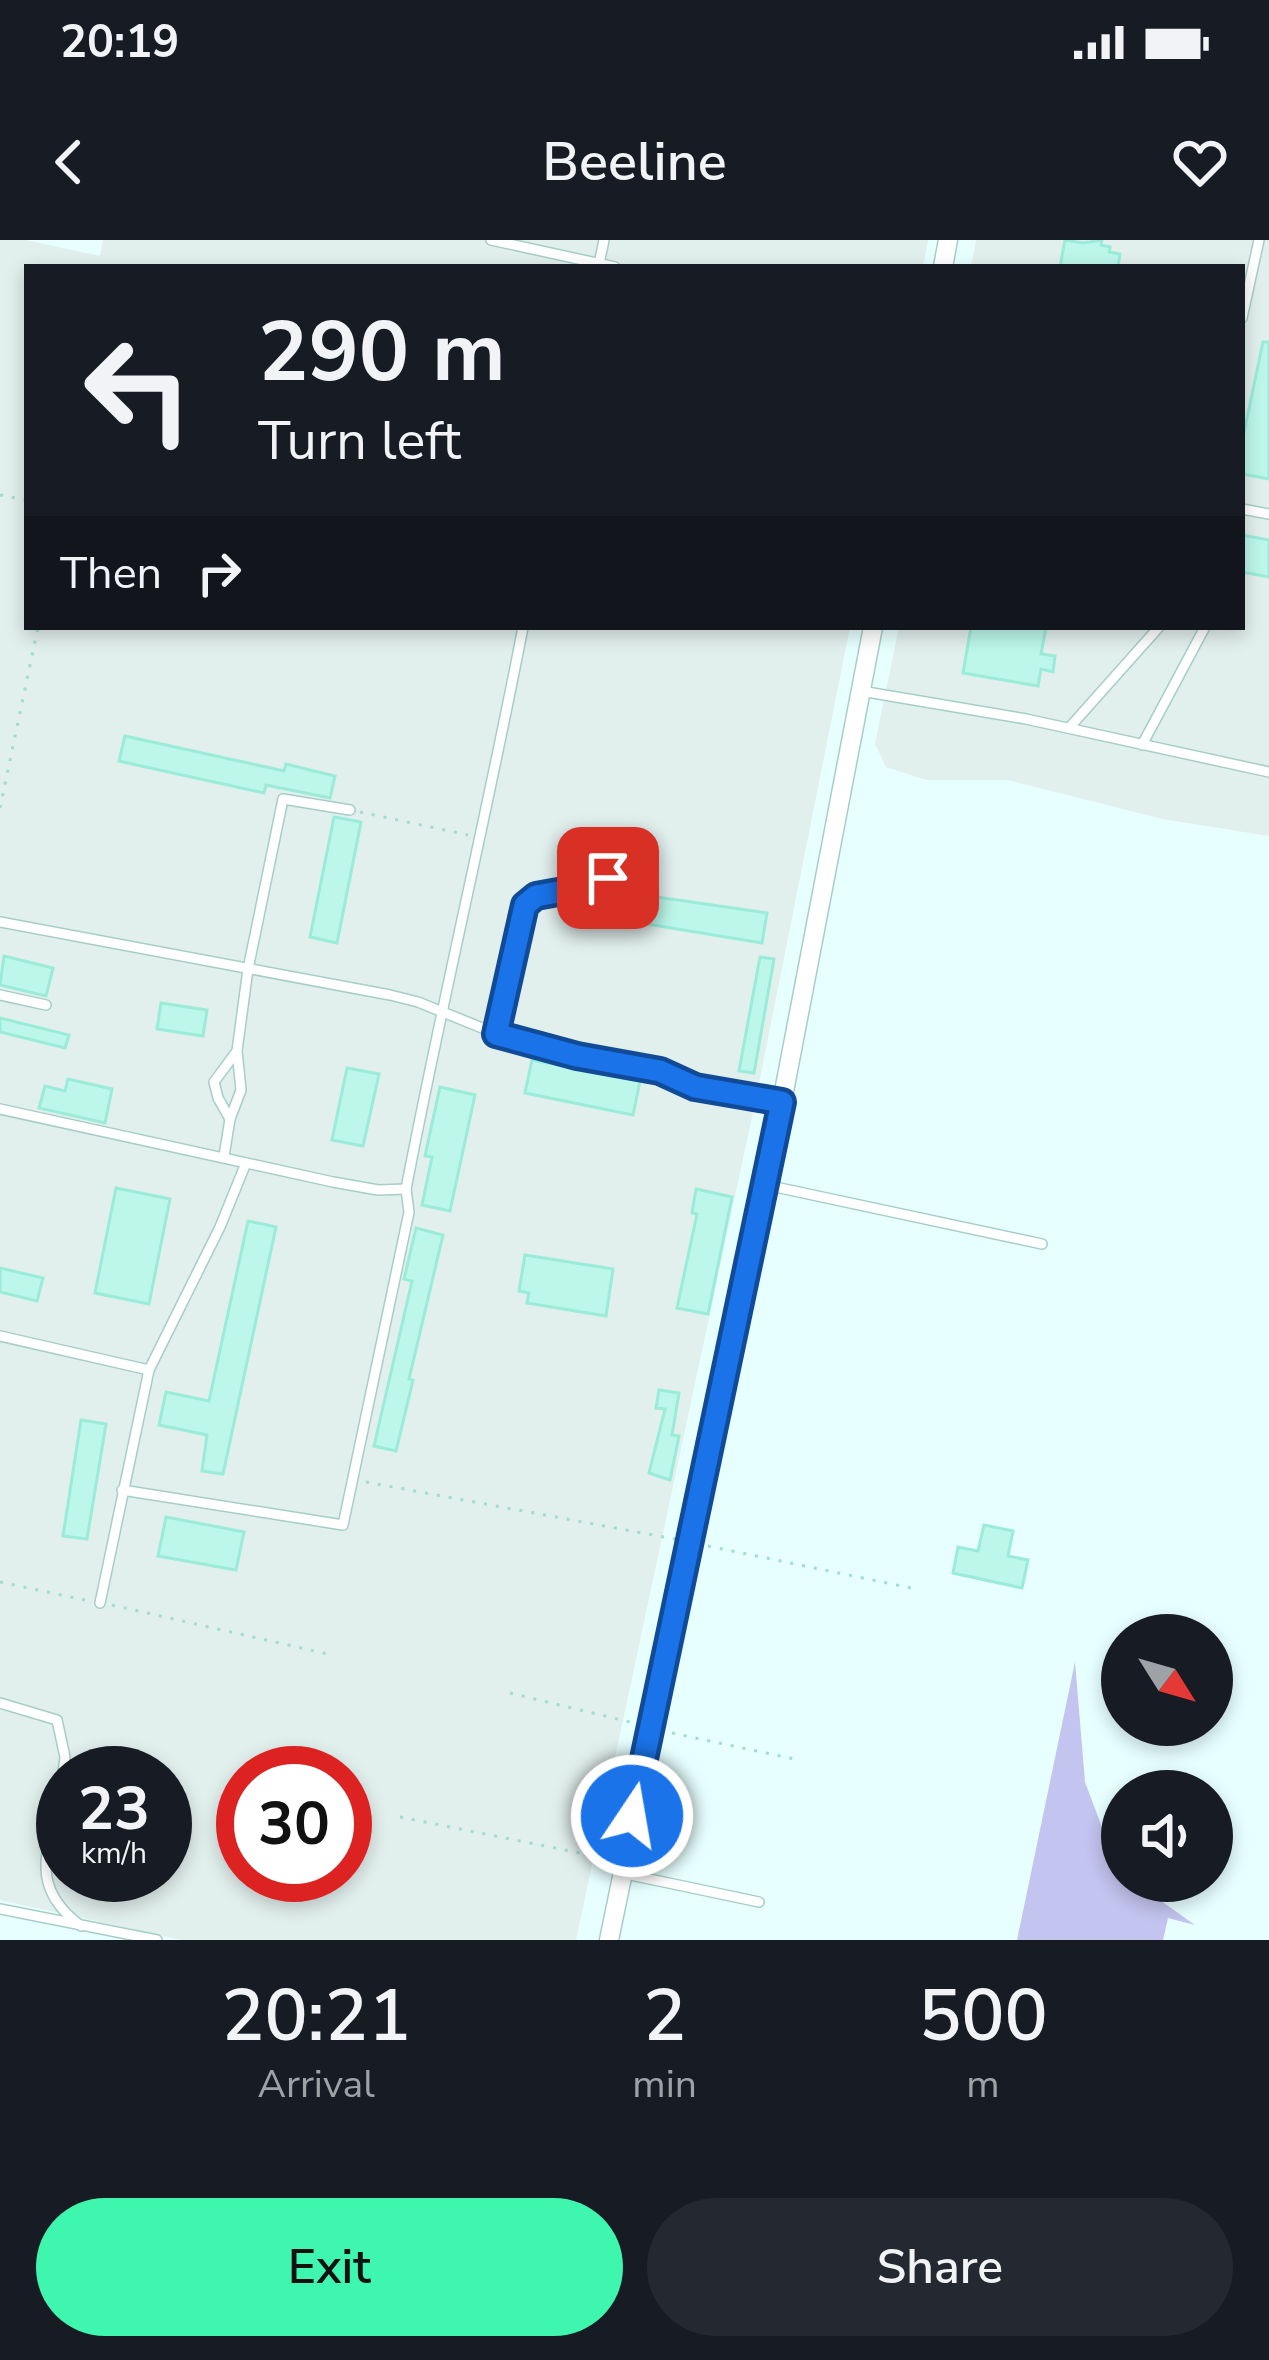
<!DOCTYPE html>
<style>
body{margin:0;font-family:"Nunito Sans",sans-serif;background:#242831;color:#f1f3f6;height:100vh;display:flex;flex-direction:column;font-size:45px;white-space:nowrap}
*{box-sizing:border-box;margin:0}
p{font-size:39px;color:#9ea1a6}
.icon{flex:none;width:66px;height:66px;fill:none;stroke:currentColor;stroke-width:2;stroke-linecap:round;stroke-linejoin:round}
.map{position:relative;height:1700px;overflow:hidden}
.panel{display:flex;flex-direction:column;background:#171b24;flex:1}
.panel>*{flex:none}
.banner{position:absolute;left:24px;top:24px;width:1221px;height:366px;border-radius:0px;box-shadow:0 6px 18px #0003;background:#171b24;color:#f1f3f6;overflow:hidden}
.needle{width:78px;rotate:127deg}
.fabs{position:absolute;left:1101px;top:1374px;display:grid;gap:24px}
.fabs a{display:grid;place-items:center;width:132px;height:132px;border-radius:50%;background:#171b24;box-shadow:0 6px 18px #0003;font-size:60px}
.speed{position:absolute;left:36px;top:1506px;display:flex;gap:24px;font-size:60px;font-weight:700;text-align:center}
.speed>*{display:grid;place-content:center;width:156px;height:156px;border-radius:50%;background:#171b24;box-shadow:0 6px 18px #0003;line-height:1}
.speed small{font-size:30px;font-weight:400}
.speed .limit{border:18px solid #d22;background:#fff;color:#111}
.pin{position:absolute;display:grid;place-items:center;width:102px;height:102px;color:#fff;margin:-51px;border-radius:24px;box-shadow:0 6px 18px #0006}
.me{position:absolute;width:132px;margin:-66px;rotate:12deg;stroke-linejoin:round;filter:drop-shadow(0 0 9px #0008)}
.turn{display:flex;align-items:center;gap:42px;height:252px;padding:0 36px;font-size:54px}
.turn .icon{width:156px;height:156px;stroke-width:2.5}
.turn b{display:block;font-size:84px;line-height:102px}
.then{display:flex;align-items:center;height:114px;padding:0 36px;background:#0003;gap:24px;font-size:45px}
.eta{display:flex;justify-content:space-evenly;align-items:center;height:204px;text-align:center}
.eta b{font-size:72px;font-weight:600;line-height:84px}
.button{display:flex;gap:24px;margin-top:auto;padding:24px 36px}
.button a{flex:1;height:138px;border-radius:72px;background:#3ff6ae;color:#111;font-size:48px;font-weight:600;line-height:138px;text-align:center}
.button a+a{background:#242831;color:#f1f3f6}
.status{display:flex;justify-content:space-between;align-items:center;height:84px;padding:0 60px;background:#171b24;direction:ltr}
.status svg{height:33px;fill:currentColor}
header{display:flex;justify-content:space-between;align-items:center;height:156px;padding:0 36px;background:#171b24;font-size:54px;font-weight:600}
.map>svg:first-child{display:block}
.industrial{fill:#e1efed;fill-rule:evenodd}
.green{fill:#c3c4ef}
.building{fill:#bcf7ea;stroke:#9aecd9;stroke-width:3}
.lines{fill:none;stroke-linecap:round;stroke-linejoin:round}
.lane-casing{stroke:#a6cec7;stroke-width:12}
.street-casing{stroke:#a6cec7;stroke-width:21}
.path{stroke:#9eddcf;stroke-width:3;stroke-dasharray:3 9;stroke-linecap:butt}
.lane{stroke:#fff;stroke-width:9}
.street{stroke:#fff;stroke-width:18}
.route-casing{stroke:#114b97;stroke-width:30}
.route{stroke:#1a73e8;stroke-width:21}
</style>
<div class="status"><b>20:19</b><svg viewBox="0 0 49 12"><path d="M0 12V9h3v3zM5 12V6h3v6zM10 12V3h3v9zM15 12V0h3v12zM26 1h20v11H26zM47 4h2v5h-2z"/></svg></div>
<header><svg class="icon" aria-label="back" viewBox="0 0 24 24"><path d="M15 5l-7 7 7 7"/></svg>Beeline<svg class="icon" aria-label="heart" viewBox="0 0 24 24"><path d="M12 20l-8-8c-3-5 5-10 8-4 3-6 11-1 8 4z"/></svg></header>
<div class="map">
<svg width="1269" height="1700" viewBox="0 0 1269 1700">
<rect width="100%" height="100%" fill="#e7ffff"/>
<g class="industrial">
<path d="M0,0h26l74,16 3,-16h825l-5,27h-896v360h823l-94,471 -180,842h-394l-182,-40zM63,1533h102v102h-102zM243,1533h102v102h-102z"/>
<path d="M976,0h293v596l-107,-17 -154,-39h-82l-40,-13 -11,-23 24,-117h343v-360h-271z"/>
</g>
<path class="green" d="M1075,1422l10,120 37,99h11l62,44 -27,-7 -5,22h-146z"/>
<g class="building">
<path d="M1065,0l18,3 19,-3 -1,5 9,2 -1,5 11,2 -2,13h-58z"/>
<path d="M1263,102h6v137l-27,-5v-32z"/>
<path d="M1242,295l27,5v37l-27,-5z"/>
<path d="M971,387h75l-5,27 14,2 -2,16 -12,-3 -3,17 -75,-13z"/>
<path d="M125,496l159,35 2,-7 49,12 -5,22 -64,-13 -2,8 -145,-32z"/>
<path d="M334,577l27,5 -24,121 -27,-6z"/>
<path d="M588,647l179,26 -5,30 -181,-30z"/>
<path d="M4,716l49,12 -7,28 -46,-11z"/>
<path d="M760,717l14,2 -20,114 -15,-2z"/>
<path d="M161,763l46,7 -4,26 -46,-7z"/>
<path d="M0,778l69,17 -4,13 -65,-16z"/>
<path d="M532,820l108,21 -7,34 -108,-22z"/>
<path d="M347,828l32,6 -16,72 -31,-6z"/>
<path d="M68,839l44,10 -7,34 -66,-15 6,-22 20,5z"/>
<path d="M440,847l35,8 -25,116 -28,-6 10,-48 -7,-1z"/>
<path d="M116,948l54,11 -21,105 -54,-11z"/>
<path d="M696,949l36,8 -24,117 -31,-6 20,-94 -5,-1z"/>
<path d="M248,981l28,6 -53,247 -21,-3 5,-36 -48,-10 7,-33 43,9z"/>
<path d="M416,988l27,7 -34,144 4,1 -17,71 -22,-5 38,-165 -8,-2z"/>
<path d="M525,1015l88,14 -7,47 -79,-13 2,-10 -10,-2z"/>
<path d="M0,1028l43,10 -6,23 -37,-9z"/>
<path d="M659,1150l20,3 -7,42 7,1 -9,44 -21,-7 16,-64 -9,-1z"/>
<path d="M81,1180l25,4 -19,115 -24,-3z"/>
<path d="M166,1277l78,15 -8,38 -78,-14z"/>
<path d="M984,1285l29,6 -5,25 20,4 -6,28 -69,-15 5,-26 20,4z"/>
</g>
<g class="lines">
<g class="lane-casing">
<g id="lane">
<path d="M491,0l124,27"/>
<path d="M599,24l5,-24"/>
<path d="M1242,78l17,-78"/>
<path d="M1242,269l27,5"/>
<path d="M861,451l165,28 243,53"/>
<path d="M1069,488l90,-101"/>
<path d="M1142,505l63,-118"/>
<path d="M0,682l390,73 28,7 79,32 80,22 83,15 35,16 87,15"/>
<path d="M0,755l46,10"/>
<path d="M497,794l28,-129 11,-9 39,-7 8,-11h25"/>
<path d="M0,869l333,73 45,8 28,-1"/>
<path d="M230,879l-12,-21 -4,-16 23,-31"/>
<path d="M224,916l6,-37 11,-29 -4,-39 11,-82 35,-170 67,11"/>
<path d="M766,945l276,59"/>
<path d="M0,1096l149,34"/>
<path d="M122,1250l221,35 66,-313 -3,-23c36,-188 81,-374 117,-562"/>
<path d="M100,1363l49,-233 71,-143 26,-64"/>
<path d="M0,1463l57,17 8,37 -2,16"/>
<path d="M63,1535c-6,62 -44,105 18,151"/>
<path d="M621,1633l138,29"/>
<path d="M0,1669l157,31"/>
</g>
</g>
<g class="street-casing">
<g id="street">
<path d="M943,27l5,-27"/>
<path d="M609,1700l173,-838 91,-475"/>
</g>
</g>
<g class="path">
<path d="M0,255l27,5"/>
<path d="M0,568l38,-181"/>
<path d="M360,572l108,23"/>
<path d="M366,1242l309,57"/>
<path d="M708,1306l208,43"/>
<path d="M0,1342l85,18"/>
<path d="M112,1365l220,50"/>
<path d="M510,1453l124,30"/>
<path d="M672,1493l127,27"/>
<path d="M400,1577l210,42"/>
</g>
<use href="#lane" class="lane"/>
<use href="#street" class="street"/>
</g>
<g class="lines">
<g class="route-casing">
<path id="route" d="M608,638h-25l-8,11 -39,7 -11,9 -29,129 81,22 83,15 35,16 87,15 -150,714"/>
</g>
<use href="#route" class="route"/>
</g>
</svg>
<div class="fabs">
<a><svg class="needle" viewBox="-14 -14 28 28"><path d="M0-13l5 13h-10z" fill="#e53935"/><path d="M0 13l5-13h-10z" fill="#9ea1a6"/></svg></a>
<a><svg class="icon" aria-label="sound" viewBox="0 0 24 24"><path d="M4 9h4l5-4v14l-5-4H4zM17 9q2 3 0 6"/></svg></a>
</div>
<div class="speed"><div>23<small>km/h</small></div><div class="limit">30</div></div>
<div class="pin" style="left:608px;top:638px;background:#d93025"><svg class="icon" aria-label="arrive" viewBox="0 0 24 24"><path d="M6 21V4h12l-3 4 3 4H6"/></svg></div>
<svg class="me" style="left:632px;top:1576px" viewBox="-20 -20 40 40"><circle r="17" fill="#1a73e8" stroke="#fff" stroke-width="3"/><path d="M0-11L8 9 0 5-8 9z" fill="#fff"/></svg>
<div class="banner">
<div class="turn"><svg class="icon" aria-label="left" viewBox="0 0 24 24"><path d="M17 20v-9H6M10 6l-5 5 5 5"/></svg><div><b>290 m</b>Turn left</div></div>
<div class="then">Then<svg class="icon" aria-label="right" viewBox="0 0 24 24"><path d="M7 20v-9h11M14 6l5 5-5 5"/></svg></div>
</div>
</div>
<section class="panel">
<div class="eta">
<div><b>20:21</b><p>Arrival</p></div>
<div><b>2</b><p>min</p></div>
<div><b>500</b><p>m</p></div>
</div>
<div class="button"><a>Exit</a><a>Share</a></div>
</section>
